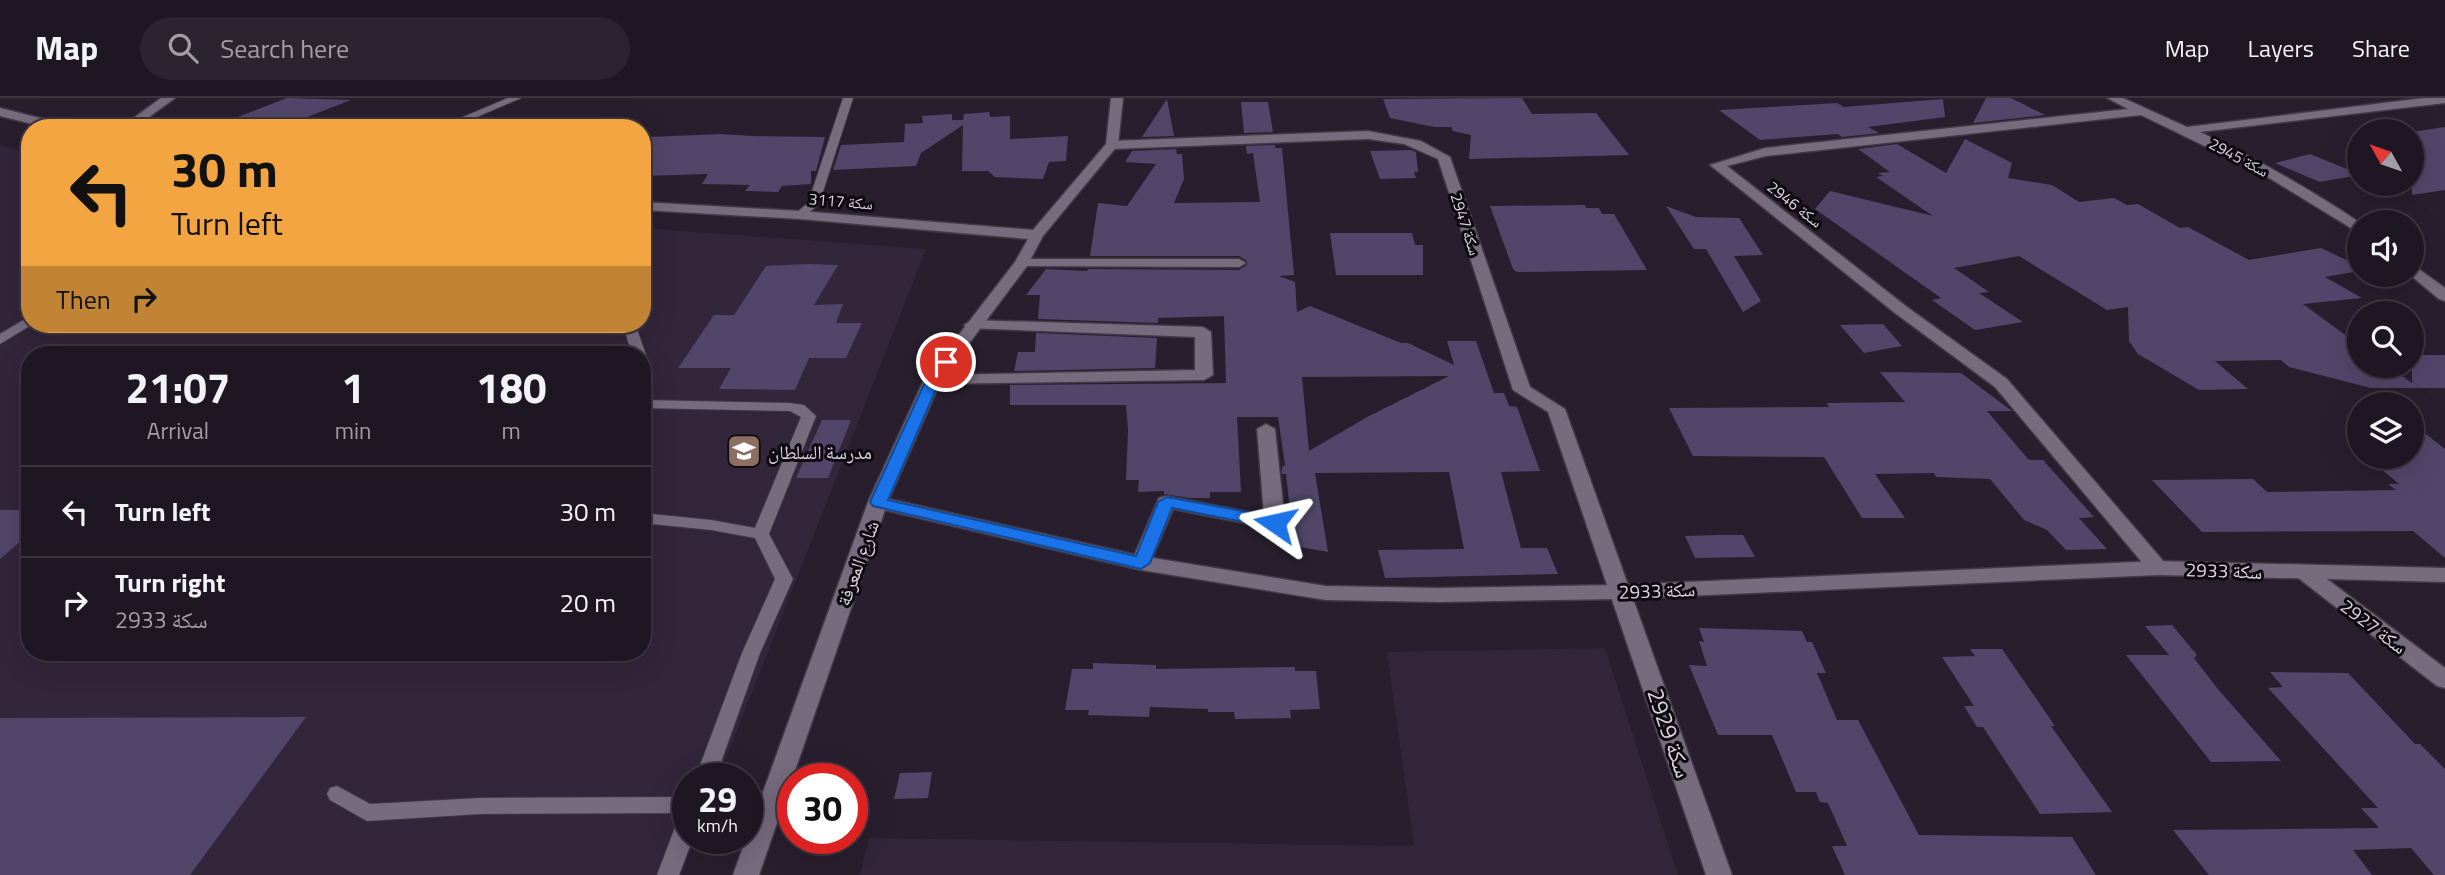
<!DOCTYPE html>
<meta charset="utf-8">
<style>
body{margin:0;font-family:"Titillium Web","Noto Naskh Arabic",sans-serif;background:#2b232f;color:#f1f3f6;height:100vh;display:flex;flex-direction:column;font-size:26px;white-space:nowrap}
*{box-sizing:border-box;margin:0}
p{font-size:23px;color:#a19fa5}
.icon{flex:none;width:38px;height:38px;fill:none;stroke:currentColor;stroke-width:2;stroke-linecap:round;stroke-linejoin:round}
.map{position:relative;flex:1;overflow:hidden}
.panel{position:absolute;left:21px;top:248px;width:630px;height:315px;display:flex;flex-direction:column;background:#1e1622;border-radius:28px;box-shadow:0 7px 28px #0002,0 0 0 2px #3c3540}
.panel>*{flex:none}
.banner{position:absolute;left:21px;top:21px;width:630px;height:214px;border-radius:28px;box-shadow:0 7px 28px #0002,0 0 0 2px #3c3540;background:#f2a541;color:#111;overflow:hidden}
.needle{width:46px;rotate:310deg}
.tools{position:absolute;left:2347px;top:21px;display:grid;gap:14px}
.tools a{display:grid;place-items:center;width:77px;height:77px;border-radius:50%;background:#1e1622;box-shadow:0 7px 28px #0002,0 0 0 2px #3c3540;font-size:35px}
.speed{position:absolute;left:672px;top:665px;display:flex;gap:14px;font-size:35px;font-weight:700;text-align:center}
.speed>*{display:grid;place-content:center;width:91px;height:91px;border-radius:50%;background:#1e1622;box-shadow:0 7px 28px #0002,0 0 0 2px #3c3540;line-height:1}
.speed small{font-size:18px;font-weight:400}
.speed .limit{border:10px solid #d22;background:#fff;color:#111}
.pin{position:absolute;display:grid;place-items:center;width:60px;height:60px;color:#fff;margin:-30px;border:4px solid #fff;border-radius:50%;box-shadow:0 2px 7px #0007}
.me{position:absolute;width:77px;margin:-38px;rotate:281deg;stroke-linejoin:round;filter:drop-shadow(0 0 5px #0008)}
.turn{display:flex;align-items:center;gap:24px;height:147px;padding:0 35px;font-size:32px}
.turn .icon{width:91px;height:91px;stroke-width:2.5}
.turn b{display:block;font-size:49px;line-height:60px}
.then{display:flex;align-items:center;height:66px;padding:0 35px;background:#0003;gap:14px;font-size:26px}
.eta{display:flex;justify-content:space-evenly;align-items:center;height:119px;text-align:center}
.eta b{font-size:42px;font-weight:700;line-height:49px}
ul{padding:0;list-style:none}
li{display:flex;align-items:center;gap:21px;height:91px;padding:0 35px;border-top:2px solid #3c3540}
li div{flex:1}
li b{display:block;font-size:26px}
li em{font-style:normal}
header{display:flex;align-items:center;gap:42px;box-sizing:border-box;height:98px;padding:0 35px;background:#1e1622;border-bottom:2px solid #3c3540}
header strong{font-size:33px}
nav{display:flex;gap:38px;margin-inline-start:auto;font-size:24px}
.search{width:490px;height:63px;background:#2b232f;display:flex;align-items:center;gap:18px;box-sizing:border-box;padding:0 24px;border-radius:38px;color:#a19fa5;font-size:26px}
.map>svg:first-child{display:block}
.built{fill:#33253a;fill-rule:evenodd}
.building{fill:#514669;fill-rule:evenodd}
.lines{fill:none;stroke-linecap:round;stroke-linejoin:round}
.service-casing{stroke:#413946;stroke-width:2}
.minor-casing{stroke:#413946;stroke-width:3}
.tertiary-casing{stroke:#413946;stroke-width:3}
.service{fill:#776b7e;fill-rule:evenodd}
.minor{fill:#776b7e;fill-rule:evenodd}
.tertiary{fill:#776b7e;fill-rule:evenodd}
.route{fill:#1a73e8;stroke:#114b97;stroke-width:2}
.labels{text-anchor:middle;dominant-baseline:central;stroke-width:6;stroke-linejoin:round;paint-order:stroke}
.far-street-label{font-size:16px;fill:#dad4de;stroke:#0f0a11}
.poi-label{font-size:19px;fill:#dad4de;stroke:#0f0a11;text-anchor:start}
.street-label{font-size:19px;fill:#dad4de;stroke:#0f0a11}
.near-street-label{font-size:23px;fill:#dad4de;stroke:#0f0a11}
</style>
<header>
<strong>Map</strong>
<div class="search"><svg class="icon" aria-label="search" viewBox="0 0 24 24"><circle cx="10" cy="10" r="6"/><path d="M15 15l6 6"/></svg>Search here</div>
<nav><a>Map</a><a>Layers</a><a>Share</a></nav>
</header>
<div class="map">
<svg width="2445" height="777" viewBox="0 0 2445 777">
<rect width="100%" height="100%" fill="#281e2e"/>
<g class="built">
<path d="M0,47l30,8v171h612v-96l284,21 -208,530h-30v59h7l-14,37h-681zM30,257h612v298h-612z"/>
<path d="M1605,550l73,227h-818l9,-37 545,8 -27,-194z"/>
</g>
<g class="building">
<path d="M287,0l64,2 -72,28h-65v-2z"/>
<path d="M1522,0l10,16 64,-1 33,42 -160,4 2,-24 -18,-4 -2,-4h-17l-44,-9 -7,-19z"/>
<path d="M1986,0h25l34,17 -72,8z"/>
<path d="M1167,1l7,37 -32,1z"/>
<path d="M1943,1l2,18 -77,10 11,6 -37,4 -4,-3 -78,6 -41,-30 118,-7 7,4z"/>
<path d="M1241,4h27l5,30 -29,1z"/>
<path d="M989,14l1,5 20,-1v23l58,-3 -2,25 -17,1 -6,17 -48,-2 -7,-6h-26l1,-46 -42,28 -5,13 -83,4 8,-25 63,-3 1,-18 18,-1 -1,-7 30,-2v6h11l1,-6z"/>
<path d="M2445,29v63l-33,5v-63z"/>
<path d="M721,36l31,2 73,1 -9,34h-5v13l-29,2 -4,6 -33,-1 5,-6 -48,-1 6,-10 -66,2v-31l6,-8z"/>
<path d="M1965,41l47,24 -4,15 44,7 27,17 35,-4 13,7 11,-1 42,24 8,-1 61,33 72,-12 38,18v5l-34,6 37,21 -59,6 56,41v21h29l24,17v-28h33v33h-74l-82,-21 -8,-7 -66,1 33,28 -49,1 -61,-36 -9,-13 -1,-34 -21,3 -88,-54 -65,12 35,24 -10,1 44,29 -48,8 -43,-30 9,-2 -126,-89 15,-18 103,25 -57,-39 7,-1 -5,-3 12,-1 -32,-23 39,-5 49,29z"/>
<path d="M1275,47v3h7l12,127 -15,1 16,6 2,30 13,-6 91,37h7l46,22 -7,-24h29l18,52h10l5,13 8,1 23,64 -39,1 20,76h26l11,26 -173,4 -7,-28 86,-1 -15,-77 -134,1 13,79 -34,-6 -8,-72h-4v-7l3,-2 -7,-48h-41l4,75h-31v6h-20l-26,-4v-3l-26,1 1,-12h-13l2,-50 -2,-25h-116v-20l216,-2 -2,-67 -66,2v5l-120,-4 2,-24h-14l20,-26 41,2 1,-2 151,1 8,-5v-4l-8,-5h-149l8,-53 29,3 29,-42 -31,-2 7,-11 44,-2 1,5h5l2,25 -10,24 86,-1 -7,-49 -6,1 -1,-8zM1449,278l-80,40 -60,35 -7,-74z"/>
<path d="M1411,52l5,2 2,20h-4l2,6 -36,1 -10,-28z"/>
<path d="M2310,56l49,20v1l-39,7 -45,-19z"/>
<path d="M1585,107l1,3h13l3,6h12l33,56 -130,2 -4,-3 -23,-63z"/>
<path d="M1666,108l30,11 43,1 24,37 -29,1 27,45 -18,11 -37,-63h-12z"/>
<path d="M1330,135h82l3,12h8v30h-87z"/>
<path d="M806,166l32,1 -24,40 29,-1 -7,19h26l-16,35h-37l-14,32 -76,-1 12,-21h-53l36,-53h20l32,-49z"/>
<path d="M1883,226l19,22 -38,7 -24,-28z"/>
<path d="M1036,235l121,5 -2,30 -141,3 4,-19h17z"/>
<path d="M1880,274l81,1 51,38h-25l42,49h14l51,57 -15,1 28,31 -41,1 -19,-20 -23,-10 -34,-41 -54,-2 -2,-4 -59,1 30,44h-43l-38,-61 -131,-1 -24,-48 160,-1 -2,-4 78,-1z"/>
<path d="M822,322h29l-23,58h-32z"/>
<path d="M2412,325l33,26v109l-32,-27 -211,1 -50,-52 101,-1 14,13 129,-2 -8,-6h11l-32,-27h45z"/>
<path d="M0,412h30v23l-30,26z"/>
<path d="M1718,437h25l12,22 -60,1 -10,-22z"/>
<path d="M2172,527l25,30 -3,3 23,30 64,73 -70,1 -85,-107h43l-24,-29z"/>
<path d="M1699,530l103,3 5,11h5l14,31h-9l20,47h21l61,115 153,2 24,38h-251l-13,-29h15l-19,-43 -8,-1 -4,-10h-20l-24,-57h-54l-29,-70 18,1 -8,-25 5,1z"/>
<path d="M1970,551h32l53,77h-4l61,86 -72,2 -57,-87h-6l-13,-21h10l-32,-49 33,-1z"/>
<path d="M1093,565l63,2v4l139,-2v4h21l4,38 -30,1 1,8 -56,1 -1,-7h-26v-3l-58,-2 -1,10 -61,-2 1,-5h-24l7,-41h21z"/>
<path d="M2270,574l78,1 67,71h5l25,25v106h-11l-23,-27 -58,2 19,25h-163l-36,-45 206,-2 -18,-20h17l-110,-120 15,-1z"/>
<path d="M306,619l-116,158h-190v-157z"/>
<path d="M932,674l-4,26 -34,1 6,-26z"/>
</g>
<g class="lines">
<g class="service-casing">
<g id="service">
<path d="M508,0h13l-70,30h-14z"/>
<path d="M843,0h10l-34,106 -15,13h-8v-4l12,-10z"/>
<path d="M30,218v8h3l-33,20v-10z"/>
<path d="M615,226l21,2 10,29 -2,3 -2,-3h-10l-7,-24z"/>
<path d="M642,302l148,3 14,2 12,11 -47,118 24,45 -33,74 -45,126h-20l47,-126 33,-74 -20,-41 -44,-8 -69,-7v-10l69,7 44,8 46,-111 -11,-6 -148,-3z"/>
<path d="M337,688l33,18 110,-6 208,-1v16l-208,1 -113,7 -37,-21 -3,-6 3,-6z"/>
<path d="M688,716v24h5l-14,37h-22l20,-53 4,-6z"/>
</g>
</g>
<g class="minor-casing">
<g id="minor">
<path d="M161,0h14l-41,30h-14z"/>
<path d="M2107,0h16l64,29 237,-29h21v5l-245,29c55,26 108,56 159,90v11l-93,-57 -125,-61 -375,41 -39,10 180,141 100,72 158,184 3,5 -3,5h-14l-156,-186 -100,-74 -185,-148 55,-17 363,-39z"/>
<path d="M1368,33l53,10 29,16 80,230 35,22 167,466h-26l-158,-463 -35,-22 -75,-231 -34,-15 -36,-5 -256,10 -6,-4 6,-4z"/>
<path d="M1022,161h217l7,4 -7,4 -222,-1 -2,-3z"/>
<path d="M2412,166l33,24v13l-6,-2 -29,-24z"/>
<path d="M972,222l231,7 8,5 2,43 -9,5 -277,4 -3,-4 3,-4 6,-1 262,-5v-33l-229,-9 -2,-3z"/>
<path d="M1266,326l9,5 10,94 -3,4 -7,2 -102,-20 -25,59h-14l-3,-5 28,-65 7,-2 98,19 -7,-86z"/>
<path d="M2304,467l7,2 134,101v20l-8,-2 -140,-109 -3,-5 3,-5z"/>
</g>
</g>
<g class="tertiary-casing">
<g id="tertiary">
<path d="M1111,0h12l-5,47 -75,91 -16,30 -86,115 -52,118 252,57 185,30 113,2 181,-3 538,-24 287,7v14l-287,-7 -538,24 -181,3 -113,-2 -185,-30 -256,-60 -126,365h-26l135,-373 56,-122 91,-118 13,-23 -228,-20 -158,-9v-8l158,9 233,19 73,-86z"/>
<path d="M0,10l68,17 2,3h-22l-48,-12z"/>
</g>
</g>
<use href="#service" class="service"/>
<use href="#minor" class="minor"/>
<use href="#tertiary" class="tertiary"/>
</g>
<path class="route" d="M946,259l7,5 -13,18 -52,120 248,56 22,-54 9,-5 108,20 9,6 -9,5 -103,-20 -22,55 -9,6 -268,-63 -3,-4 56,-122 15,-21z"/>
<defs>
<g id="school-square" transform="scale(1.75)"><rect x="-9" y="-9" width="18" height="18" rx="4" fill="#8d6e63" stroke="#0f0a11"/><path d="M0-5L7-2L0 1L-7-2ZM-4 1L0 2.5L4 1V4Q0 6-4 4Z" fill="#fff"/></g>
</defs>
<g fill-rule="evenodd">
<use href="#school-square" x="744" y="353"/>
</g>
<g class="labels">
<g class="far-street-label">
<text transform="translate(2239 59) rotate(28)">سكة 2945</text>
<text transform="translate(841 103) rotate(5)">سكة 3117</text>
<text transform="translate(1795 106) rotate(38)">سكة 2946</text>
<text transform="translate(1466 126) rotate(72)">سكة 2947</text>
</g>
<g class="poi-label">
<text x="768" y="353">مدرسة السلطان</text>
</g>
<g class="street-label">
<text transform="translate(857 465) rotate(-70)">شارع المعرفة</text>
<text transform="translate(2224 472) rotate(2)">سكة 2933</text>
<text transform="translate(1657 492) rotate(-2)">سكة 2933</text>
<text transform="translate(2374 528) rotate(37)">سكة 2927</text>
</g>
<g class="near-street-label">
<text transform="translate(1670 635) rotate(71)">سكة 2929</text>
</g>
</g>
</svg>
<div class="tools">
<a><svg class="needle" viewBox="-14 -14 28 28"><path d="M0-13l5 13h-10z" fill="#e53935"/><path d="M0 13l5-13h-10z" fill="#a19fa5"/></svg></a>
<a><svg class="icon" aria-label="sound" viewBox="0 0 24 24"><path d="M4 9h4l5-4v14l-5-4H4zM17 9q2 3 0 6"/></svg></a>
<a><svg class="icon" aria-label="search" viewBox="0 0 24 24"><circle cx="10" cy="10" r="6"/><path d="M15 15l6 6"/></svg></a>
<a><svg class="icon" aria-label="layers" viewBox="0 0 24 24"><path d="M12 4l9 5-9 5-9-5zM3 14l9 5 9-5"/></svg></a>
</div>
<div class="speed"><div>29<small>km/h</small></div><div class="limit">30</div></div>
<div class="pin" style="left:946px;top:264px;background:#d93025"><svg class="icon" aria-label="arrive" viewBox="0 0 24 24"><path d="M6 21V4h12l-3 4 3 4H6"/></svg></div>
<svg class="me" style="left:1275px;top:425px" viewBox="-20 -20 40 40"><path d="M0-17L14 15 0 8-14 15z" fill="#1a73e8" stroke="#fff" stroke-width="4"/></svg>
<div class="banner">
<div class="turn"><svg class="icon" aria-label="left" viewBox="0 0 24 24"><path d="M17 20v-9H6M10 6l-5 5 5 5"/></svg><div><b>30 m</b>Turn left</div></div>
<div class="then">Then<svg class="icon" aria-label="right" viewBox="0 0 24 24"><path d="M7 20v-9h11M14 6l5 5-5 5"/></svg></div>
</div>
<section class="panel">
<div class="eta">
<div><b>21:07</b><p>Arrival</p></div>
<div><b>1</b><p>min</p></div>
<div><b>180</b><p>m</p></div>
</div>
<ul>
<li><svg class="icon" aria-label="left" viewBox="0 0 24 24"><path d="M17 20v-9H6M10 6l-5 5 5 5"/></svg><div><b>Turn left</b></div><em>30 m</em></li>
<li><svg class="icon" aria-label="right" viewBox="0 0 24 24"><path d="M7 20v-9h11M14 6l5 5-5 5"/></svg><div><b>Turn right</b><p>سكة 2933</p></div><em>20 m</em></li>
</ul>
</section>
</div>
